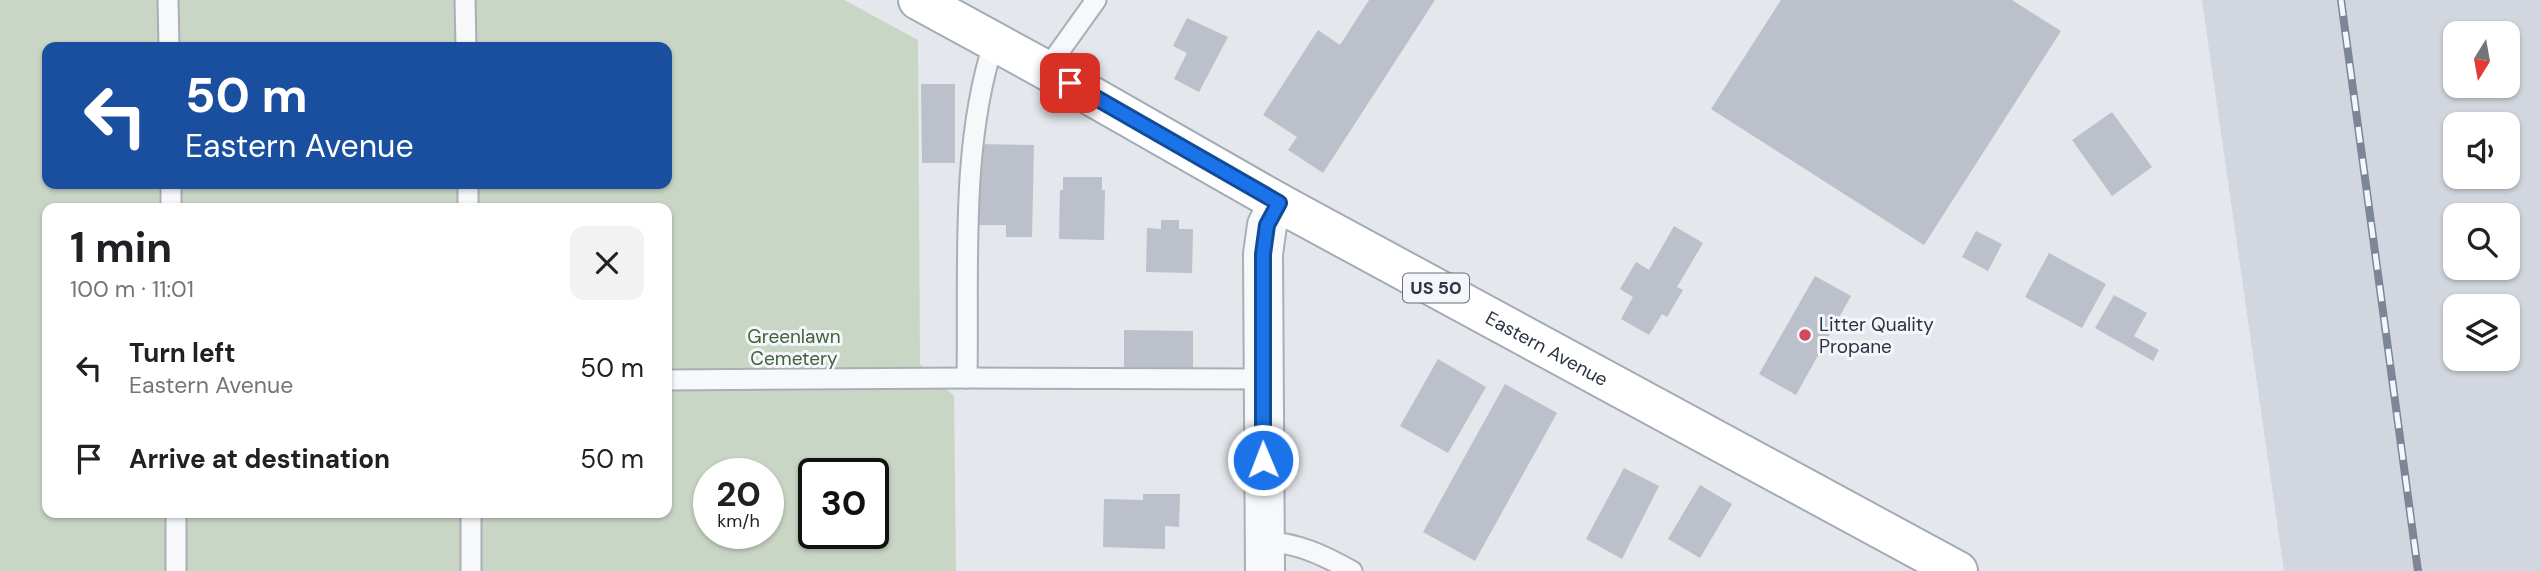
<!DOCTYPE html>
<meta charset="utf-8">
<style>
body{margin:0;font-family:"DM Sans",sans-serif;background:#f2f2f2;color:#202124;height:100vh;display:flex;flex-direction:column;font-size:26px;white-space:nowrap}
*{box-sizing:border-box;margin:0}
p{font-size:23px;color:#757577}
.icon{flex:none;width:38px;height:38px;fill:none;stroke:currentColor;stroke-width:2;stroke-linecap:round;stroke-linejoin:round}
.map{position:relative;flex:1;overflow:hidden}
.sheet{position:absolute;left:42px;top:203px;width:630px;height:315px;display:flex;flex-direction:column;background:#fff;border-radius:14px;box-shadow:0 2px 5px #0004}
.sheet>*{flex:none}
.guide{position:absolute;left:42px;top:42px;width:630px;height:147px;border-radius:14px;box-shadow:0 2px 5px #0004;background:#1a4fa0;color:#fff;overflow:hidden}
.needle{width:46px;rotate:191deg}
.buttons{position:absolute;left:2443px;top:21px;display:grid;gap:14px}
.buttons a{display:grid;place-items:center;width:77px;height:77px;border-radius:14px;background:#fff;box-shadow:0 2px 5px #0004;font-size:35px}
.speed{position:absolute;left:693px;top:458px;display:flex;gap:14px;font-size:35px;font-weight:700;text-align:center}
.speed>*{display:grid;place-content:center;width:91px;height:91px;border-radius:50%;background:#fff;box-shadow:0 2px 5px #0004;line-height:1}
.speed small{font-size:18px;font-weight:400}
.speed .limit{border:4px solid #111;border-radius:10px;background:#fff;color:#111}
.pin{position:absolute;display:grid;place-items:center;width:60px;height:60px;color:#fff;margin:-30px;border-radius:14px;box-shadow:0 4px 10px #0006}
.me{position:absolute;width:77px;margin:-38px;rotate:359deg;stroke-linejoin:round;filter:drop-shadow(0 0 5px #0008)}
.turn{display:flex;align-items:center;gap:24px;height:147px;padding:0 28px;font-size:32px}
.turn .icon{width:91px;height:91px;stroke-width:2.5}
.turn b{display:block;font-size:49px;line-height:60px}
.round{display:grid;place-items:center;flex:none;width:74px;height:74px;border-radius:14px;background:#f2f2f2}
.summary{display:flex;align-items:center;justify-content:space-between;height:119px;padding:0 28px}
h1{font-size:42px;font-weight:700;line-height:52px}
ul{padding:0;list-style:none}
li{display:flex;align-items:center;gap:21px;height:91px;padding:0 28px}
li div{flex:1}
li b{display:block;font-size:26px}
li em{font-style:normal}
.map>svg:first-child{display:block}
.built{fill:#d2d6de;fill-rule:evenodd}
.green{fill:#c9d6c5;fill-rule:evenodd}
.building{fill:#bbc0ca}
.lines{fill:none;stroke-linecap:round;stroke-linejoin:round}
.lane-casing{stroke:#a9aeb7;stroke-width:23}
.street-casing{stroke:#a9aeb7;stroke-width:42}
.primary-casing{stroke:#a3abb8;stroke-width:42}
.lane{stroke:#f7f8fa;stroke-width:19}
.street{stroke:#f7f8fa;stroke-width:38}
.primary{stroke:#fff;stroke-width:38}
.rail-casing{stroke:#7d8696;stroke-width:8}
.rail{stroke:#f4f6f9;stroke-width:5;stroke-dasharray:16;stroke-linecap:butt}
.route-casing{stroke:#114b97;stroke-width:18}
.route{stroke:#1a73e8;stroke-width:12}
.poi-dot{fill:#d1495b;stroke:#f4f6f9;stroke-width:2.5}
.labels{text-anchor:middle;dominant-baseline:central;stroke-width:6;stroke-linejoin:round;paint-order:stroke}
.shield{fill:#f4f6f9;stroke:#676e7b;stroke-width:2}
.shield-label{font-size:18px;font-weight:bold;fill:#2b3445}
.poi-label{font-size:19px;fill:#2b3445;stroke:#f4f6f9;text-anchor:start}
.park-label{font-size:19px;fill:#3f6138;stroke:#f4f6f9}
.street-label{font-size:19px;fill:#2b3445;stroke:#f4f6f9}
</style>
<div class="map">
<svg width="2541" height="571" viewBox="0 0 2541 571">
<rect width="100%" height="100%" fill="#e4e7ec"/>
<path class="built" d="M2202,0h339v571h-257zM2455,33h53v53h-53zM2455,124h53v53h-53zM2455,215h53v53h-53zM2508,306v53h-53v-53z"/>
<path class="green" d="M0,0h844l74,40 2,324 34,32 2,175h-956zM47,47h620v137h-620zM47,208h620v305h-620zM709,474h59v60h-59zM814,474h59v60h-59z"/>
<g class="building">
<path d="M1369,0h66l-112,173 -35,-23 9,-13 -34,-22 55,-85 22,15z"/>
<path d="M1781,0h231l49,31 -137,214 -213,-136z"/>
<path d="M1187,18l41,19 -29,55 -25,-13 13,-26 -14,-7z"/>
<path d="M921,84h34v79h-33z"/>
<path d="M2112,112l40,55 -40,29 -40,-56z"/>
<path d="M976,144l58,1 -2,92h-26v-12h-31z"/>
<path d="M1063,177h39v13h3l-1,50 -45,-1 1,-49h3z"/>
<path d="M1161,220h18v9h14l-1,44 -46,-1 1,-44 14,1z"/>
<path d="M1674,226l29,17 -26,44 6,3 -16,27 -5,-3 -13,21 -28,-16 12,-22 -13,-8 16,-27 13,8z"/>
<path d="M1976,231l26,13 -14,27 -26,-14z"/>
<path d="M2049,253l57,31 -24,44 -57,-31z"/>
<path d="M1815,276l36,20 -55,99 -37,-21z"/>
<path d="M2114,295l33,18 -13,23 25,14 -6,11 -58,-33z"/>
<path d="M1124,330l69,1v37l-69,-1z"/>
<path d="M1438,359l48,28 -38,66 -48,-27z"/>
<path d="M1505,384l52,29 -82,148 -52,-29z"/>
<path d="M1624,468l35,18 -37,73 -36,-20z"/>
<path d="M1700,485l32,19 -32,54 -32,-19z"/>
<path d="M1143,494h37l-1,33 -14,-1v23l-62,-2 1,-48 39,1z"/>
</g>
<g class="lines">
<g class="lane-casing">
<g id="lane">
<path d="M168,0l1,47"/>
<path d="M465,0l1,47"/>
<path d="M1046,70l50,-70"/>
<path d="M171,184v24"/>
<path d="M468,184v24"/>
<path d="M967,378c2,-109 -7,-233 27,-336"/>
<path d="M667,380l300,-2 295,1"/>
<path d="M176,513v58"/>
<path d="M471,513v58"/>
<path d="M1264,541c34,2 59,14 88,30"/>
</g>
</g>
<g class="street-casing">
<path id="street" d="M1265,571l-2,-317 4,-29 12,-22"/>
</g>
<g class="primary-casing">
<g id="primary">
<path id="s1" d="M918,0l128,70 233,133 679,368"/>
</g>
</g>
<use href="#lane" class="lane"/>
<use href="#street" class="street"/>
<use href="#primary" class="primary"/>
<g class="rail-casing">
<path id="rail" d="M2341,0l77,571"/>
</g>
<use href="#rail" class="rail"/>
</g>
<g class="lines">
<g class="route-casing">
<path id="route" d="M1070,83l209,120 -12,22 -4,29v206"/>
</g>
<use href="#route" class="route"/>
</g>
<circle class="poi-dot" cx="1805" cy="335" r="7"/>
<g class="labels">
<rect class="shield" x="1403" y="273.5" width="66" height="29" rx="5"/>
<g class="shield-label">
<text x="1436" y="288">US 50</text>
</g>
<g class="poi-label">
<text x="1819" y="324">Litter Quality<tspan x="1819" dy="22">Propane</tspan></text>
</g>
<g class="park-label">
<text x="794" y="336">Greenlawn<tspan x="794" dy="22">Cemetery</tspan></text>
</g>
<g class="street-label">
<text stroke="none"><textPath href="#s1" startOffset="719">Eastern Avenue</textPath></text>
</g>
</g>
</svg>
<div class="buttons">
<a><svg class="needle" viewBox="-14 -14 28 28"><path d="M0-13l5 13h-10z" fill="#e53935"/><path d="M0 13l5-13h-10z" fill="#757577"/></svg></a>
<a><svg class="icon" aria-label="sound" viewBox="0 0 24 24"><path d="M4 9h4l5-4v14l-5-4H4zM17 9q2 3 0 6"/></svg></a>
<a><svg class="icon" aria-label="search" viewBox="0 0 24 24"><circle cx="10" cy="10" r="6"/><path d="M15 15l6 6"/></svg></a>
<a><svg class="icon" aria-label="layers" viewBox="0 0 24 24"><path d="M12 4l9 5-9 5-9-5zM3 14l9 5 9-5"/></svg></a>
</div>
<div class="speed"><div>20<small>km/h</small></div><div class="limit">30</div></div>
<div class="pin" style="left:1070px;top:83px;background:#d93025"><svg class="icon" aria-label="arrive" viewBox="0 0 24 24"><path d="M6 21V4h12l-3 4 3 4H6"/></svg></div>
<svg class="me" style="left:1263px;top:460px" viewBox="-20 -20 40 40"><circle r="17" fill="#1a73e8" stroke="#fff" stroke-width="3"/><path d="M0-11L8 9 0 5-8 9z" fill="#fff"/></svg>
<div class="guide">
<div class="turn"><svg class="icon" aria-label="left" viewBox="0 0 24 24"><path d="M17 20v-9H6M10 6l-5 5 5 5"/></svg><div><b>50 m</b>Eastern Avenue</div></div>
</div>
<section class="sheet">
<div class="summary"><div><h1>1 min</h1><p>100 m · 11:01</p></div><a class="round"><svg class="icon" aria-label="close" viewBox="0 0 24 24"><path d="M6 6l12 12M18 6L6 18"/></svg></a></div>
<ul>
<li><svg class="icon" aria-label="left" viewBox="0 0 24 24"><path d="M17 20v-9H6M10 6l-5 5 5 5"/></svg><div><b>Turn left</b><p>Eastern Avenue</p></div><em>50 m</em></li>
<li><svg class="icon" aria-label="arrive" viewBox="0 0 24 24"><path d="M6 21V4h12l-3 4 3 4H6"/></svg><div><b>Arrive at destination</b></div><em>50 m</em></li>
</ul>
</section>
</div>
